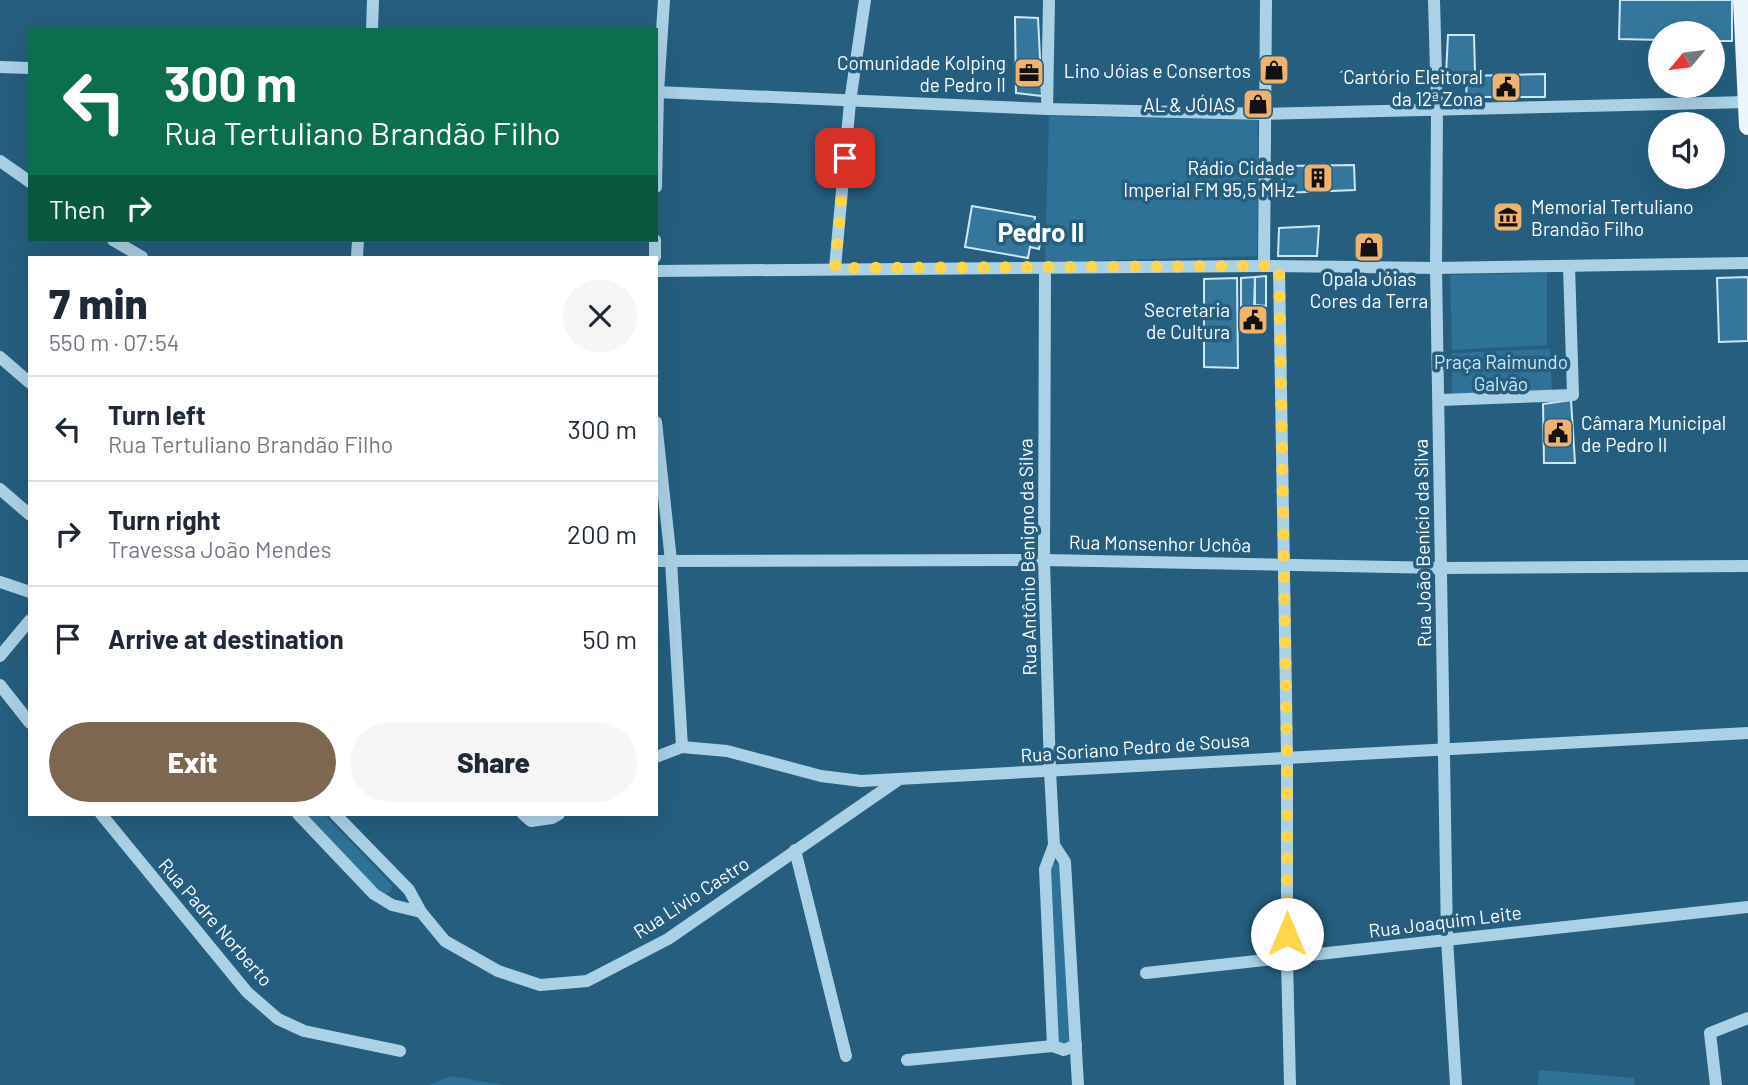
<!DOCTYPE html>
<meta charset="utf-8">
<style>
body{margin:0;font-family:Barlow,sans-serif;background:#f6f6f7;color:#1f2937;height:100vh;display:flex;flex-direction:column;font-size:26px;white-space:nowrap}
*{box-sizing:border-box;margin:0}
p{font-size:23px;color:#747a83}
.icon{flex:none;width:38px;height:38px;fill:none;stroke:currentColor;stroke-width:2;stroke-linecap:round;stroke-linejoin:round}
.map{position:relative;flex:1;overflow:hidden}
.details{position:absolute;left:28px;top:256px;width:630px;height:560px;display:flex;flex-direction:column;background:#fff;border-radius:0px;box-shadow:0 7px 28px #0002}
.details>*{flex:none}
.guide{position:absolute;left:28px;top:28px;width:630px;height:214px;border-radius:0px;box-shadow:0 7px 28px #0002;background:#0b6e4f;color:#fff;overflow:hidden}
.needle{width:46px;rotate:241deg}
.buttons{position:absolute;left:1648px;top:21px;display:grid;gap:14px}
.buttons a{display:grid;place-items:center;width:77px;height:77px;border-radius:50%;background:#fff;box-shadow:0 7px 28px #0002;font-size:35px}
.pin{position:absolute;display:grid;place-items:center;width:60px;height:60px;color:#fff;margin:-30px;border-radius:14px;box-shadow:0 4px 10px #0006}
.me{position:absolute;width:77px;margin:-38px;rotate:0deg;stroke-linejoin:round;filter:drop-shadow(0 0 5px #0008)}
.turn{display:flex;align-items:center;gap:24px;height:147px;padding:0 21px;font-size:32px}
.turn .icon{width:91px;height:91px;stroke-width:2.5}
.turn b{display:block;font-size:49px;line-height:60px}
.then{display:flex;align-items:center;height:66px;padding:0 21px;background:#0003;gap:14px;font-size:26px}
.round{display:grid;place-items:center;flex:none;width:74px;height:74px;border-radius:37px;background:#f6f6f7}
.summary{display:flex;align-items:center;justify-content:space-between;height:119px;padding:0 21px}
h1{font-size:42px;font-weight:800;line-height:52px}
.primary-button{display:flex;gap:14px;margin-top:auto;padding:14px 21px}
.primary-button a{flex:1;height:80px;border-radius:42px;background:#7d6750;color:#fff;font-size:28px;font-weight:800;line-height:80px;text-align:center}
.primary-button a+a{background:#f6f6f7;color:#1f2937}
ul{padding:0;list-style:none}
li{display:flex;align-items:center;gap:21px;height:105px;padding:0 21px;border-top:2px solid #e0e1e3}
li div{flex:1}
li b{display:block;font-size:26px}
li em{font-style:normal}
.map>svg:first-child{display:block}
.green{fill:#2f7297}
.building{fill:#35779c;stroke:#cee7f5;stroke-width:2}
.lines{fill:none;stroke-linecap:round;stroke-linejoin:round}
.minor{stroke:#abd1e6;stroke-width:12}
.major{stroke:#ecf6fd;stroke-width:18}
.route{stroke:#ffd54a;stroke-width:12;stroke-dasharray:0 21.6}
.labels{text-anchor:middle;dominant-baseline:central;stroke-width:7;stroke-linejoin:round;paint-order:stroke}
.poi-label{font-size:19px;fill:#fff;stroke:#255e7f;text-anchor:end}
.park-label{font-size:19px;fill:#cee7f5;stroke:#255e7f}
.street-label{font-size:19px;fill:#fff;stroke:#255e7f}
.district-label{font-size:26px;font-weight:bold;fill:#fff;stroke:#255e7f}
</style>
<div class="map">
<svg width="1748" height="1085" viewBox="0 0 1748 1085">
<rect width="100%" height="100%" fill="#255e7f"/>
<g class="green">
<path d="M1049,116l209,4 -1,136 -212,6z"/>
<path d="M1547,273v72l-95,5 -2,-75z"/>
<path d="M1550,349l2,42 -100,3v-41z"/>
<path d="M304,814h20l61,64 7,8 -1,6 -6,2 -7,-3z"/>
<path d="M1062,862l9,180 -16,1 -6,-179z"/>
<path d="M1539,1070l95,8 1,7h-97z"/>
<path d="M451,1076l52,9h-74z"/>
</g>
<g class="building">
<path d="M1620,0h112v41h-19v-8h-52v7l-42,-1z"/>
<path d="M1015,17l23,1 4,78 -26,-3z"/>
<path d="M1448,35h26l1,37 -29,2z"/>
<path d="M1545,74v23h-79l1,-21z"/>
<path d="M1354,165l1,25 -73,3v-27z"/>
<path d="M972,206l63,11 -2,15 9,1 -3,16 -9,-2 -2,11 -63,-11z"/>
<path d="M1319,226l-2,30h-39l1,-28z"/>
<path d="M1266,276v30l-11,-1v-28z"/>
<path d="M1255,277l-1,32h-13v-31z"/>
<path d="M1748,277v64l-29,1 -2,-64z"/>
<path d="M1237,278l1,90 -34,-1v-88z"/>
<path d="M1265,309l-1,20 -22,1 -1,-19z"/>
<path d="M1571,400l4,63h-31l-1,-59z"/>
</g>
<g class="lines">
<g class="minor">
<path d="M1434,0l3,108 -1,160 11,671 9,146"/>
<path d="M372,30l1,-30"/>
<path d="M0,67l30,1"/>
<path d="M656,92l391,17 217,5 484,-12"/>
<path d="M1047,109l2,-109"/>
<path d="M0,161l30,21"/>
<path d="M656,187l2,-95 6,-92"/>
<path d="M113,240l29,17"/>
<path d="M357,257l1,-17"/>
<path d="M655,257v-17"/>
<path d="M1264,266l2,-266"/>
<path d="M835,268l15,-166 15,-102"/>
<path d="M1279,268l8,489v202l3,126"/>
<path d="M1045,269l-1,291 6,211 4,74 -9,24 8,177"/>
<path d="M656,271l608,-5 172,2 312,-5"/>
<path d="M0,357l30,26"/>
<path d="M1440,400l133,-5 -4,-129"/>
<path d="M656,422l15,139 11,186"/>
<path d="M0,489l30,26"/>
<path d="M656,561l388,-1 396,8 308,-2"/>
<path d="M0,582l30,10"/>
<path d="M0,656l30,-36"/>
<path d="M0,685l30,38"/>
<path d="M656,757l26,-10 45,4 94,25 40,5 887,-48"/>
<path d="M101,814l146,178 31,27 26,12 96,20"/>
<path d="M298,814l76,80 18,11 29,7"/>
<path d="M335,814l74,76 12,22 24,29 53,30 42,14 47,-4 81,-42 230,-159"/>
<path d="M523,814l8,7 21,-3 7,-4"/>
<path d="M1054,845l11,17 13,223"/>
<path d="M795,850l51,206"/>
<path d="M1146,973l602,-66"/>
<path d="M907,1060l146,-14 11,4 12,-5"/>
<path d="M1716,1085l-6,-52 38,-15"/>
</g>
<path class="major" d="M1742,0l6,126"/>
</g>
<g class="lines">
<path class="route" d="M845,158l-10,110 429,-2 15,2 8,489v177"/>
</g>
<defs>
<g id="shop-square" transform="scale(1.575)"><rect x="-9" y="-9" width="18" height="18" rx="4" fill="#f0b26f" stroke="#255e7f"/><path d="M-5-2.5h2.3a2.7 3.5 0 0 1 5.4 0H5L5.5 6h-11ZM-1.5-2.5h3a1.5 2.3 0 0 0-3 0Z" fill="#111"/></g>
<g id="office-square" transform="scale(1.575)"><rect x="-9" y="-9" width="18" height="18" rx="4" fill="#f0b26f" stroke="#255e7f"/><path d="M-6-3h4V-5.5h4V-3h4V5H-6ZM-1-4.5V-3h2v-1.5ZM-6 0V1H6V0Z" fill="#111"/></g>
<g id="civic-square" transform="scale(1.575)"><rect x="-9" y="-9" width="18" height="18" rx="4" fill="#f0b26f" stroke="#255e7f"/><path d="M-.6-6.5H3V-4.5H.6V-3L4-1V1h2V6H-6V1h2V-1L-.6-3ZM-1.2 2.5V6h2.4V2.5Z" fill="#111"/></g>
<g id="building-square" transform="scale(1.575)"><rect x="-9" y="-9" width="18" height="18" rx="4" fill="#f0b26f" stroke="#255e7f"/><path d="M-4-6H4V6H1V3H-1V6H-4ZM-2.5-4.3h1.7v1.8h-1.7ZM.8-4.3h1.7v1.8H.8ZM-2.5-1h1.7V.8h-1.7ZM.8-1h1.7V.8H.8Z" fill="#111"/></g>
<g id="museum-square" transform="scale(1.575)"><rect x="-9" y="-9" width="18" height="18" rx="4" fill="#f0b26f" stroke="#255e7f"/><path d="M0-6L6-3V-2H-6V-3ZM-5-1h2V3h-2ZM-1-1h2V3h-2ZM3-1h2V3H3ZM-6 4H6V6H-6Z" fill="#111"/></g>
</defs>
<g fill-rule="evenodd">
<use href="#shop-square" x="1274" y="70"/>
<use href="#office-square" x="1029" y="73"/>
<use href="#civic-square" x="1506" y="87"/>
<use href="#shop-square" x="1258" y="104"/>
<use href="#building-square" x="1318" y="178"/>
<use href="#museum-square" x="1508" y="217"/>
<use href="#shop-square" x="1369" y="247"/>
<use href="#civic-square" x="1253" y="320"/>
<use href="#civic-square" x="1558" y="433"/>
</g>
<g class="labels">
<g class="poi-label">
<text x="1006" y="62">Comunidade Kolping<tspan x="1006" dy="22">de Pedro II</tspan></text>
<text x="1251" y="70">Lino Jóias e Consertos</text>
<text x="1483" y="76">´Cartório Eleitoral<tspan x="1483" dy="22">da 12ª Zona</tspan></text>
<text x="1235" y="104">AL &amp; JÓIAS</text>
<text x="1295" y="167">Rádio Cidade<tspan x="1295" dy="22">Imperial FM 95,5 MHz</tspan></text>
<text x="1531" y="206" text-anchor="start">Memorial Tertuliano<tspan x="1531" dy="22">Brandão Filho</tspan></text>
<text x="1369" y="278" text-anchor="middle">Opala Jóias<tspan x="1369" dy="22">Cores da Terra</tspan></text>
<text x="1230" y="309">Secretaria<tspan x="1230" dy="22">de Cultura</tspan></text>
<text x="1581" y="422" text-anchor="start">Câmara Municipal<tspan x="1581" dy="22">de Pedro II</tspan></text>
</g>
<g class="park-label">
<text x="1501" y="361">Praça Raimundo<tspan x="1501" dy="22">Galvão</tspan></text>
</g>
<g class="street-label">
<text transform="translate(1160 543) rotate(1)">Rua Monsenhor Uchôa</text>
<text transform="translate(1422 543) rotate(-91)">Rua João Benício da Silva</text>
<text transform="translate(1027 557) rotate(-91)">Rua Antônio Benigno da Silva</text>
<text transform="translate(1135 747) rotate(-4)">Rua Soriano Pedro de Sousa</text>
<text transform="translate(691 897) rotate(-33)">Rua Livio Castro</text>
<text transform="translate(1445 921) rotate(-7)">Rua Joaquim Leite</text>
<text transform="translate(216 922) rotate(49)">Rua Padre Norberto</text>
</g>
<g class="district-label">
<text x="1041" y="231">Pedro II</text>
</g>
</g>
</svg>
<div class="buttons">
<a><svg class="needle" viewBox="-14 -14 28 28"><path d="M0-13l5 13h-10z" fill="#e53935"/><path d="M0 13l5-13h-10z" fill="#747a83"/></svg></a>
<a><svg class="icon" aria-label="sound" viewBox="0 0 24 24"><path d="M4 9h4l5-4v14l-5-4H4zM17 9q2 3 0 6"/></svg></a>
</div>
<div class="pin" style="left:845px;top:158px;background:#d93025"><svg class="icon" aria-label="arrive" viewBox="0 0 24 24"><path d="M6 21V4h12l-3 4 3 4H6"/></svg></div>
<svg class="me" style="left:1287px;top:934px" viewBox="-20 -20 40 40"><circle r="19" fill="#fff"/><path d="M0-13L10 11 0 6-10 11z" fill="#ffd54a"/></svg>
<div class="guide">
<div class="turn"><svg class="icon" aria-label="left" viewBox="0 0 24 24"><path d="M17 20v-9H6M10 6l-5 5 5 5"/></svg><div><b>300 m</b>Rua Tertuliano Brandão Filho</div></div>
<div class="then">Then<svg class="icon" aria-label="right" viewBox="0 0 24 24"><path d="M7 20v-9h11M14 6l5 5-5 5"/></svg></div>
</div>
<section class="details">
<div class="summary"><div><h1>7 min</h1><p>550 m · 07:54</p></div><a class="round"><svg class="icon" aria-label="close" viewBox="0 0 24 24"><path d="M6 6l12 12M18 6L6 18"/></svg></a></div>
<ul>
<li><svg class="icon" aria-label="left" viewBox="0 0 24 24"><path d="M17 20v-9H6M10 6l-5 5 5 5"/></svg><div><b>Turn left</b><p>Rua Tertuliano Brandão Filho</p></div><em>300 m</em></li>
<li><svg class="icon" aria-label="right" viewBox="0 0 24 24"><path d="M7 20v-9h11M14 6l5 5-5 5"/></svg><div><b>Turn right</b><p>Travessa João Mendes</p></div><em>200 m</em></li>
<li><svg class="icon" aria-label="arrive" viewBox="0 0 24 24"><path d="M6 21V4h12l-3 4 3 4H6"/></svg><div><b>Arrive at destination</b></div><em>50 m</em></li>
</ul>
<div class="primary-button"><a>Exit</a><a>Share</a></div>
</section>
</div>
